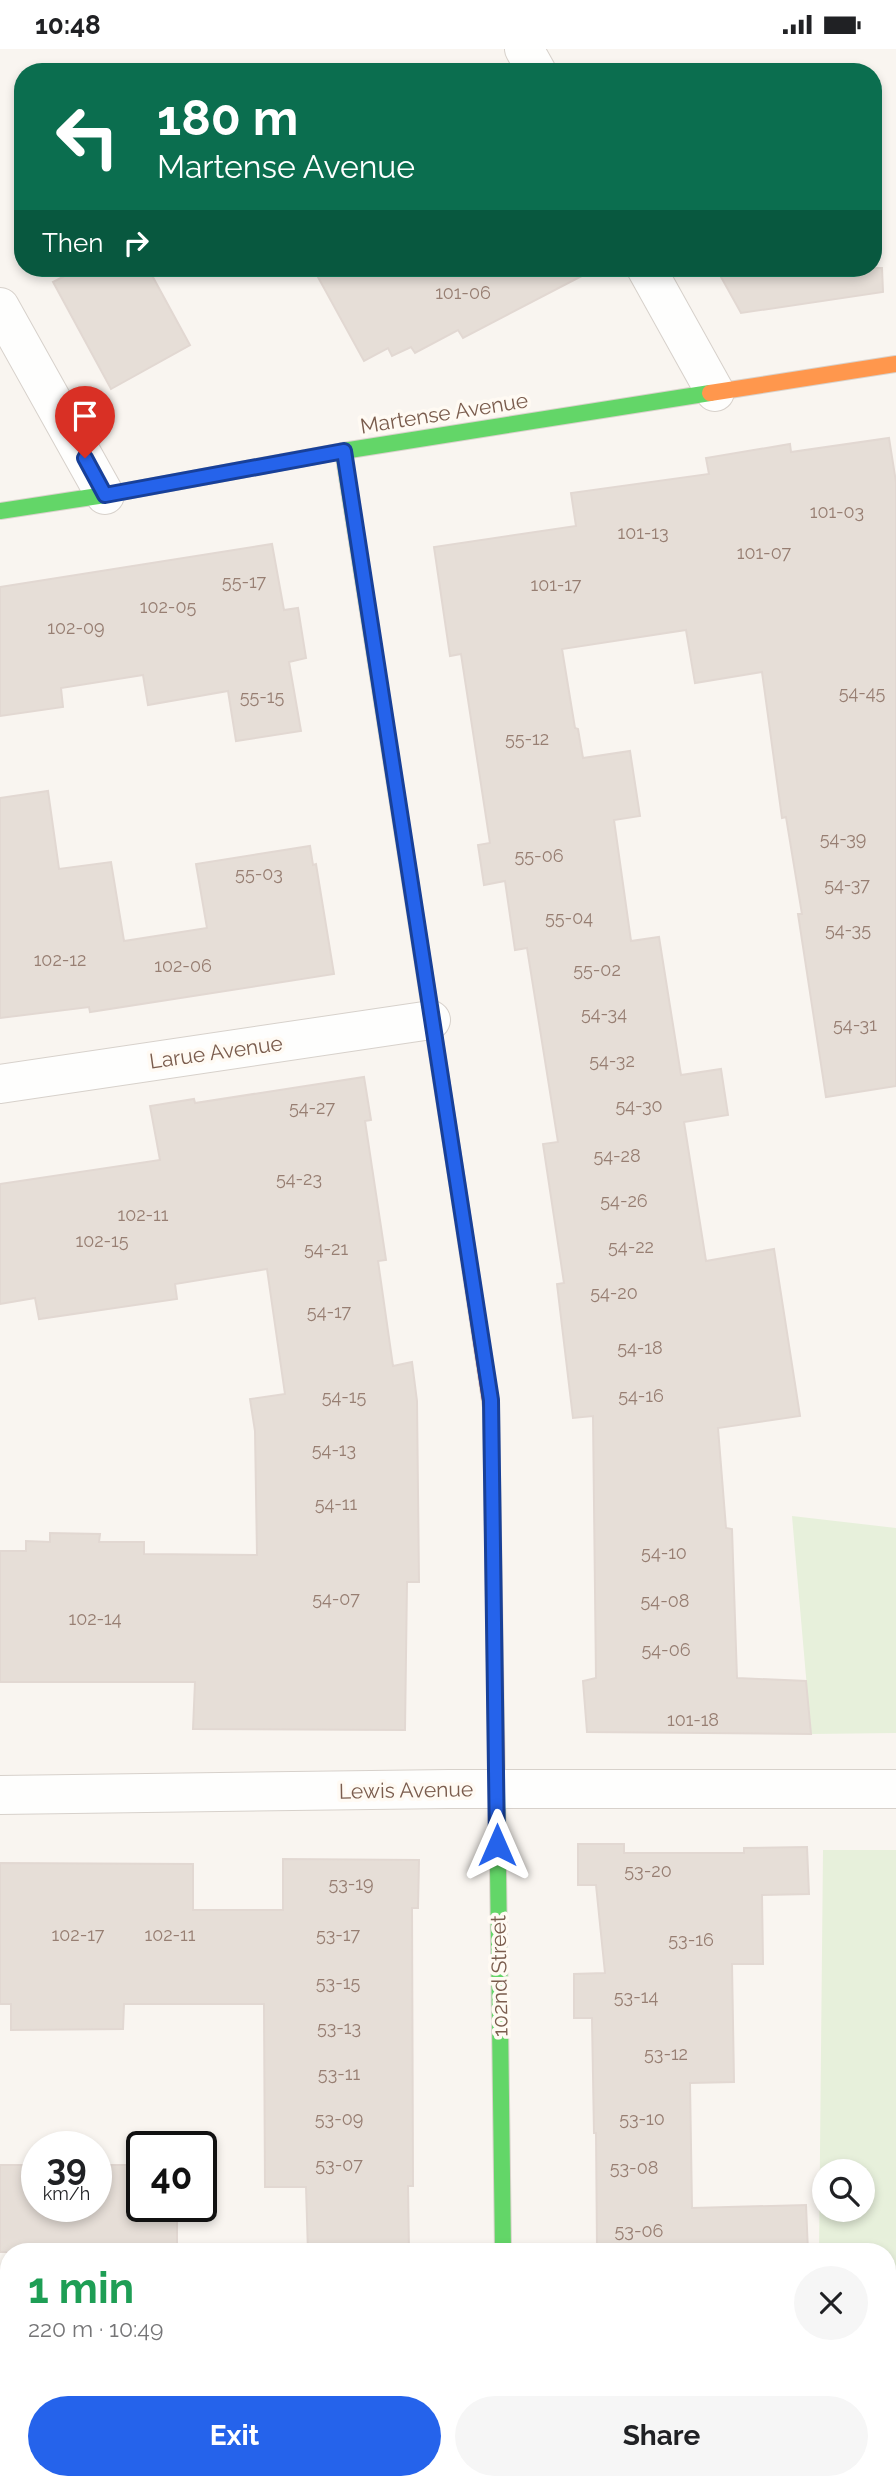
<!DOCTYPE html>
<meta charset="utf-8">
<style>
body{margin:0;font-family:Raleway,sans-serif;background:#f6f6f6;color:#202124;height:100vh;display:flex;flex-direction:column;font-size:26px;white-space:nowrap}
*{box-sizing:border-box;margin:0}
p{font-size:23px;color:#757577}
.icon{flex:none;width:38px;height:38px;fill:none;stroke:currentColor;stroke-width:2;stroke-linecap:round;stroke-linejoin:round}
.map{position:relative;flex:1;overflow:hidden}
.side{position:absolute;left:0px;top:2194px;width:896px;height:247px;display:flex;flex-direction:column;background:#fff;border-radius:28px 28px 0 0;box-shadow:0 4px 10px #0003}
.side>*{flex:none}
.hud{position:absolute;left:14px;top:14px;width:868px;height:214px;border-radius:28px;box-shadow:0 4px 10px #0003;background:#0b6e4f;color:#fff;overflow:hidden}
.controls{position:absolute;left:812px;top:2110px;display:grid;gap:14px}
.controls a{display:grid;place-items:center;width:63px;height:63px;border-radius:50%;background:#fff;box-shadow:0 4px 10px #0003;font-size:35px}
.speed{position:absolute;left:21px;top:2082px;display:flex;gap:14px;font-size:35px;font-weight:700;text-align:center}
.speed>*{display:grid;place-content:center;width:91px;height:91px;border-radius:50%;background:#fff;box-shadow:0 4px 10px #0003;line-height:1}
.speed small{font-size:18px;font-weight:400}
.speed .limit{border:4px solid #111;border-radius:10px;background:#fff;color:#111}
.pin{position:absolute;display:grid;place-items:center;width:60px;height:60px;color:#fff;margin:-72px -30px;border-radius:50% 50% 50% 0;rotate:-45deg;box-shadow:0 0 7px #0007}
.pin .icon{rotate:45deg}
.me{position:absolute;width:77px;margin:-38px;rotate:0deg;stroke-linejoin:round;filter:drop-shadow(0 0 5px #0008)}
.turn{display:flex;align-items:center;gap:24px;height:147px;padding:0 28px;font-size:32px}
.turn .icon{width:91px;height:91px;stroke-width:2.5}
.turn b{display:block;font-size:49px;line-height:60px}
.then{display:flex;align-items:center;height:66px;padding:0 28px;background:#0003;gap:14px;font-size:26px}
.round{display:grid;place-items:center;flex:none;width:74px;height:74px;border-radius:37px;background:#f6f6f6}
.summary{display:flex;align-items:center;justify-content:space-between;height:119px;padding:0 28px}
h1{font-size:42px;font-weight:700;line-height:52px;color:#1e9e55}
.action{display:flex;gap:14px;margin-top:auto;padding:14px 28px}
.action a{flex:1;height:80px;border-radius:42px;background:#2563eb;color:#fff;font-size:28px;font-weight:700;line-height:80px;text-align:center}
.action a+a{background:#f6f6f6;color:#202124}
.status{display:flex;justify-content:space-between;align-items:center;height:49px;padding:0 35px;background:#fff;direction:ltr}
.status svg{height:19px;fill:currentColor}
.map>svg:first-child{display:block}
.green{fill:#e7f0db;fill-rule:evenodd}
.building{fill:#e6ded7;stroke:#e2d8d2;stroke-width:2}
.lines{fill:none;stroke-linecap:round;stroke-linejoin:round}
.street-casing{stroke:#d7d1cb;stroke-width:40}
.fast-casing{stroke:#d9d2cb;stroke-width:18}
.slow-casing{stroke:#d9d2cb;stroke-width:18}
.jam-casing{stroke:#d9d2cb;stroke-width:18}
.street{stroke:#fefefd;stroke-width:38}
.fast{stroke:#63d668;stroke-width:16}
.slow{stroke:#ff974d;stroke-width:16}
.jam{stroke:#b3261e;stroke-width:16}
.route-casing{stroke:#184099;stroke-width:18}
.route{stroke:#2563eb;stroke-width:12}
.labels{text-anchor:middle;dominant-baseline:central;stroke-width:7;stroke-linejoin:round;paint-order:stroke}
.number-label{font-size:18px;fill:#977e72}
.street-label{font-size:21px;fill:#7a5c4d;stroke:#fffaf3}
</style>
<div class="status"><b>10:48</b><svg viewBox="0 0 49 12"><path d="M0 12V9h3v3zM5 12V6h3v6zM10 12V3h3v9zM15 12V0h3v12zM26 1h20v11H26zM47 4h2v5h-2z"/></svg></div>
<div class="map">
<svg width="896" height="2440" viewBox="0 0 896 2440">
<rect width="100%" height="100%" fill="#f9f5f0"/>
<g class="green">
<path d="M792,1467l104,12v205l-85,1z"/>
<path d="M823,1801h73v639h-79v-7l70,-1v-229h-68zM824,2123h39v38h-39z"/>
</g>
<g class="building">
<path d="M80,219h68l42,77 -79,44 -58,-107z"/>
<path d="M313,219h284l-134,70 -5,-8 -43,23 -4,-6 -19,9 -4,-8 -24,13z"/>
<path d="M716,219h166l1,24 -142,21z"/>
<path d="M889,389l7,44v604l-70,11 -28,-183h4l-16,-97 -4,1 -20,-146 -67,11 -9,-53 -124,19 13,79 3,1 5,29 47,-7 10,65 -26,4 17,121 28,-4 22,138 40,-6 7,46 -44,7 22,139 68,-12 26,167 -82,12 8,100 6,1 5,149 69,3 5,53 -224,-2 -4,-51 13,-3 -3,-262 -20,2 -16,-134 7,-1 -21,-139 15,-2 -31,-194 -12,2 -10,-69 -21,4 -6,-40 12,-2 -29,-189 -11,2 -16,-109 142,-21 -5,-33 138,-19 -3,-16 84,-14 1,8z"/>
<path d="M272,495l12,66 14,-2 8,50 -17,4 12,69 -65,10 -8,-50 -80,14 -5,-30 -82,13 2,19 -63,9v-129z"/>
<path d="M48,742l11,78 52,-7 13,79 83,-13 -11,-64 114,-18 3,19 3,-1 18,110 -244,38 -1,-5 -89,11v-220z"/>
<path d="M364,1028l7,43 -6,1 21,139 -8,1 15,105 19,-4 5,39 2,181h-12l-2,148 -212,-1 2,-47h-195v-131h26v-10l24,1v-9l50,1 -1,8h45v12l113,1 -2,-124 -5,-32 35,-5 -18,-125 -92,15 2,15 -138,20 -4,-21 -35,6v-120l160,-24 -10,-54 44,-7 1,4z"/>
<path d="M578,1795h46v9h120v-5l63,-1 2,47 -47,1 1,69h-31l2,118 -44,1 2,125 114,-3 2,47h-46v-7l-165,1 -1,-113h-2l-2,-115h-18v-44l31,-1 -9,-88h-18z"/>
<path d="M283,1810l136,1 -1,48h-6l1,278h-5l1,66h-101l-2,-65h-41l-1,-183h-140l-1,25 -112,1v-26h-11v-141l193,1v46h90z"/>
<path d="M0,2116h37v42h59v-42h46v42h35v45h-177z"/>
</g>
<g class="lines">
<g class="street-casing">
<g id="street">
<path d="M524,0l13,23"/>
<path d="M646,219l69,124"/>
<path d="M0,258l105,188"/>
<path d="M0,1035l431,-64"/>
<path d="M0,1746l449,-6h447"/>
<path d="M0,2335h9"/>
<path d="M505,2432v8"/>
</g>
</g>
<g class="fast-casing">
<g id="fast">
<path d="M343,402l115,737"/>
<path d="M0,462l105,-16 238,-44 367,-58"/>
<path d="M497,1742l6,461"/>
</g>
</g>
<g class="slow-casing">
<g id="slow">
<path d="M710,344l186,-29"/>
<path d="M491,1358l6,384"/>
</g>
</g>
<g class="jam-casing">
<path id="jam" d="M458,1139l33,219"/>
</g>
<use href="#street" class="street"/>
<use href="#fast" class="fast"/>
<use href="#slow" class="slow"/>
<use href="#jam" class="jam"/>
</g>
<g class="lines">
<g class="route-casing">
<path id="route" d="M85,409l20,37 239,-44 147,949 6,445"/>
</g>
<use href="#route" class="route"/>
</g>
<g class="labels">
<g class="number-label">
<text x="463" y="243">101-06</text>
<text x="837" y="462">101-03</text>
<text x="643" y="483">101-13</text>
<text x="764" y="503">101-07</text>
<text x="244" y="532">55-17</text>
<text x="556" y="535">101-17</text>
<text x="168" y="557">102-05</text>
<text x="76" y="578">102-09</text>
<text x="862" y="643">54-45</text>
<text x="262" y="647">55-15</text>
<text x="527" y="689">55-12</text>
<text x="843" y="789">54-39</text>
<text x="539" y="806">55-06</text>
<text x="259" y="824">55-03</text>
<text x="847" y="835">54-37</text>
<text x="569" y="868">55-04</text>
<text x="848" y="880">54-35</text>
<text x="60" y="910">102-12</text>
<text x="183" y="916">102-06</text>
<text x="597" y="920">55-02</text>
<text x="604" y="964">54-34</text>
<text x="855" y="975">54-31</text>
<text x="612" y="1011">54-32</text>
<text x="639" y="1056">54-30</text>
<text x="312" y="1058">54-27</text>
<text x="617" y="1106">54-28</text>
<text x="299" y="1129">54-23</text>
<text x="624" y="1151">54-26</text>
<text x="143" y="1165">102-11</text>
<text x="102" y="1191">102-15</text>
<text x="631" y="1197">54-22</text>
<text x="326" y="1199">54-21</text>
<text x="614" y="1243">54-20</text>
<text x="329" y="1262">54-17</text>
<text x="640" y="1298">54-18</text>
<text x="641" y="1346">54-16</text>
<text x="344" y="1347">54-15</text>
<text x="334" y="1400">54-13</text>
<text x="336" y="1454">54-11</text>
<text x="664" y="1503">54-10</text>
<text x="336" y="1549">54-07</text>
<text x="665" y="1551">54-08</text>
<text x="95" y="1569">102-14</text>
<text x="666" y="1600">54-06</text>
<text x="693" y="1670">101-18</text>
<text x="648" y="1821">53-20</text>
<text x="351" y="1834">53-19</text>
<text x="78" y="1885">102-17</text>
<text x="170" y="1885">102-11</text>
<text x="338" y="1885">53-17</text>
<text x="691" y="1890">53-16</text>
<text x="338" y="1933">53-15</text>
<text x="636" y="1947">53-14</text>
<text x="339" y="1978">53-13</text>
<text x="666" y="2004">53-12</text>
<text x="339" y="2024">53-11</text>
<text x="339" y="2069">53-09</text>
<text x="642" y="2069">53-10</text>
<text x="339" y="2115">53-07</text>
<text x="634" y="2118">53-08</text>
<text x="639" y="2181">53-06</text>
</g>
<g class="street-label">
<text transform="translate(444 364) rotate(-9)">Martense Avenue</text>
<text transform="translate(216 1003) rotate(-8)">Larue Avenue</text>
<text transform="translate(406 1741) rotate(-1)">Lewis Avenue</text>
<text transform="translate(499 1927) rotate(-91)">102nd Street</text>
</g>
</g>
</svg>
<div class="controls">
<a><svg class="icon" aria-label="search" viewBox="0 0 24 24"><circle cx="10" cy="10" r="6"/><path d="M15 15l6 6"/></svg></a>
</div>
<div class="speed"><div>39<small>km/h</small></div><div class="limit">40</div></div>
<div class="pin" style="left:85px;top:409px;background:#d93025"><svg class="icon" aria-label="arrive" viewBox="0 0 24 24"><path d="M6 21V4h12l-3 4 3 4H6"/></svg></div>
<svg class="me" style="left:497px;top:1796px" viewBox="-20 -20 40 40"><path d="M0-17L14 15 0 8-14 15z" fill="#2563eb" stroke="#fff" stroke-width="4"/></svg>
<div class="hud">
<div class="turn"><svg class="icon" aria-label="left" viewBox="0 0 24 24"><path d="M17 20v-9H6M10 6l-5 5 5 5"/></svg><div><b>180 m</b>Martense Avenue</div></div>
<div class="then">Then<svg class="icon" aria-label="right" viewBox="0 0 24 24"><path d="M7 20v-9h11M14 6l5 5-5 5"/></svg></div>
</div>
<section class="side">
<div class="summary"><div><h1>1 min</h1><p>220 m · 10:49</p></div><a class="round"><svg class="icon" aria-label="close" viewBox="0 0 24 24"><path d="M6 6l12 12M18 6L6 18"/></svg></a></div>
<div class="action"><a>Exit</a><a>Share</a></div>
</section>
</div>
